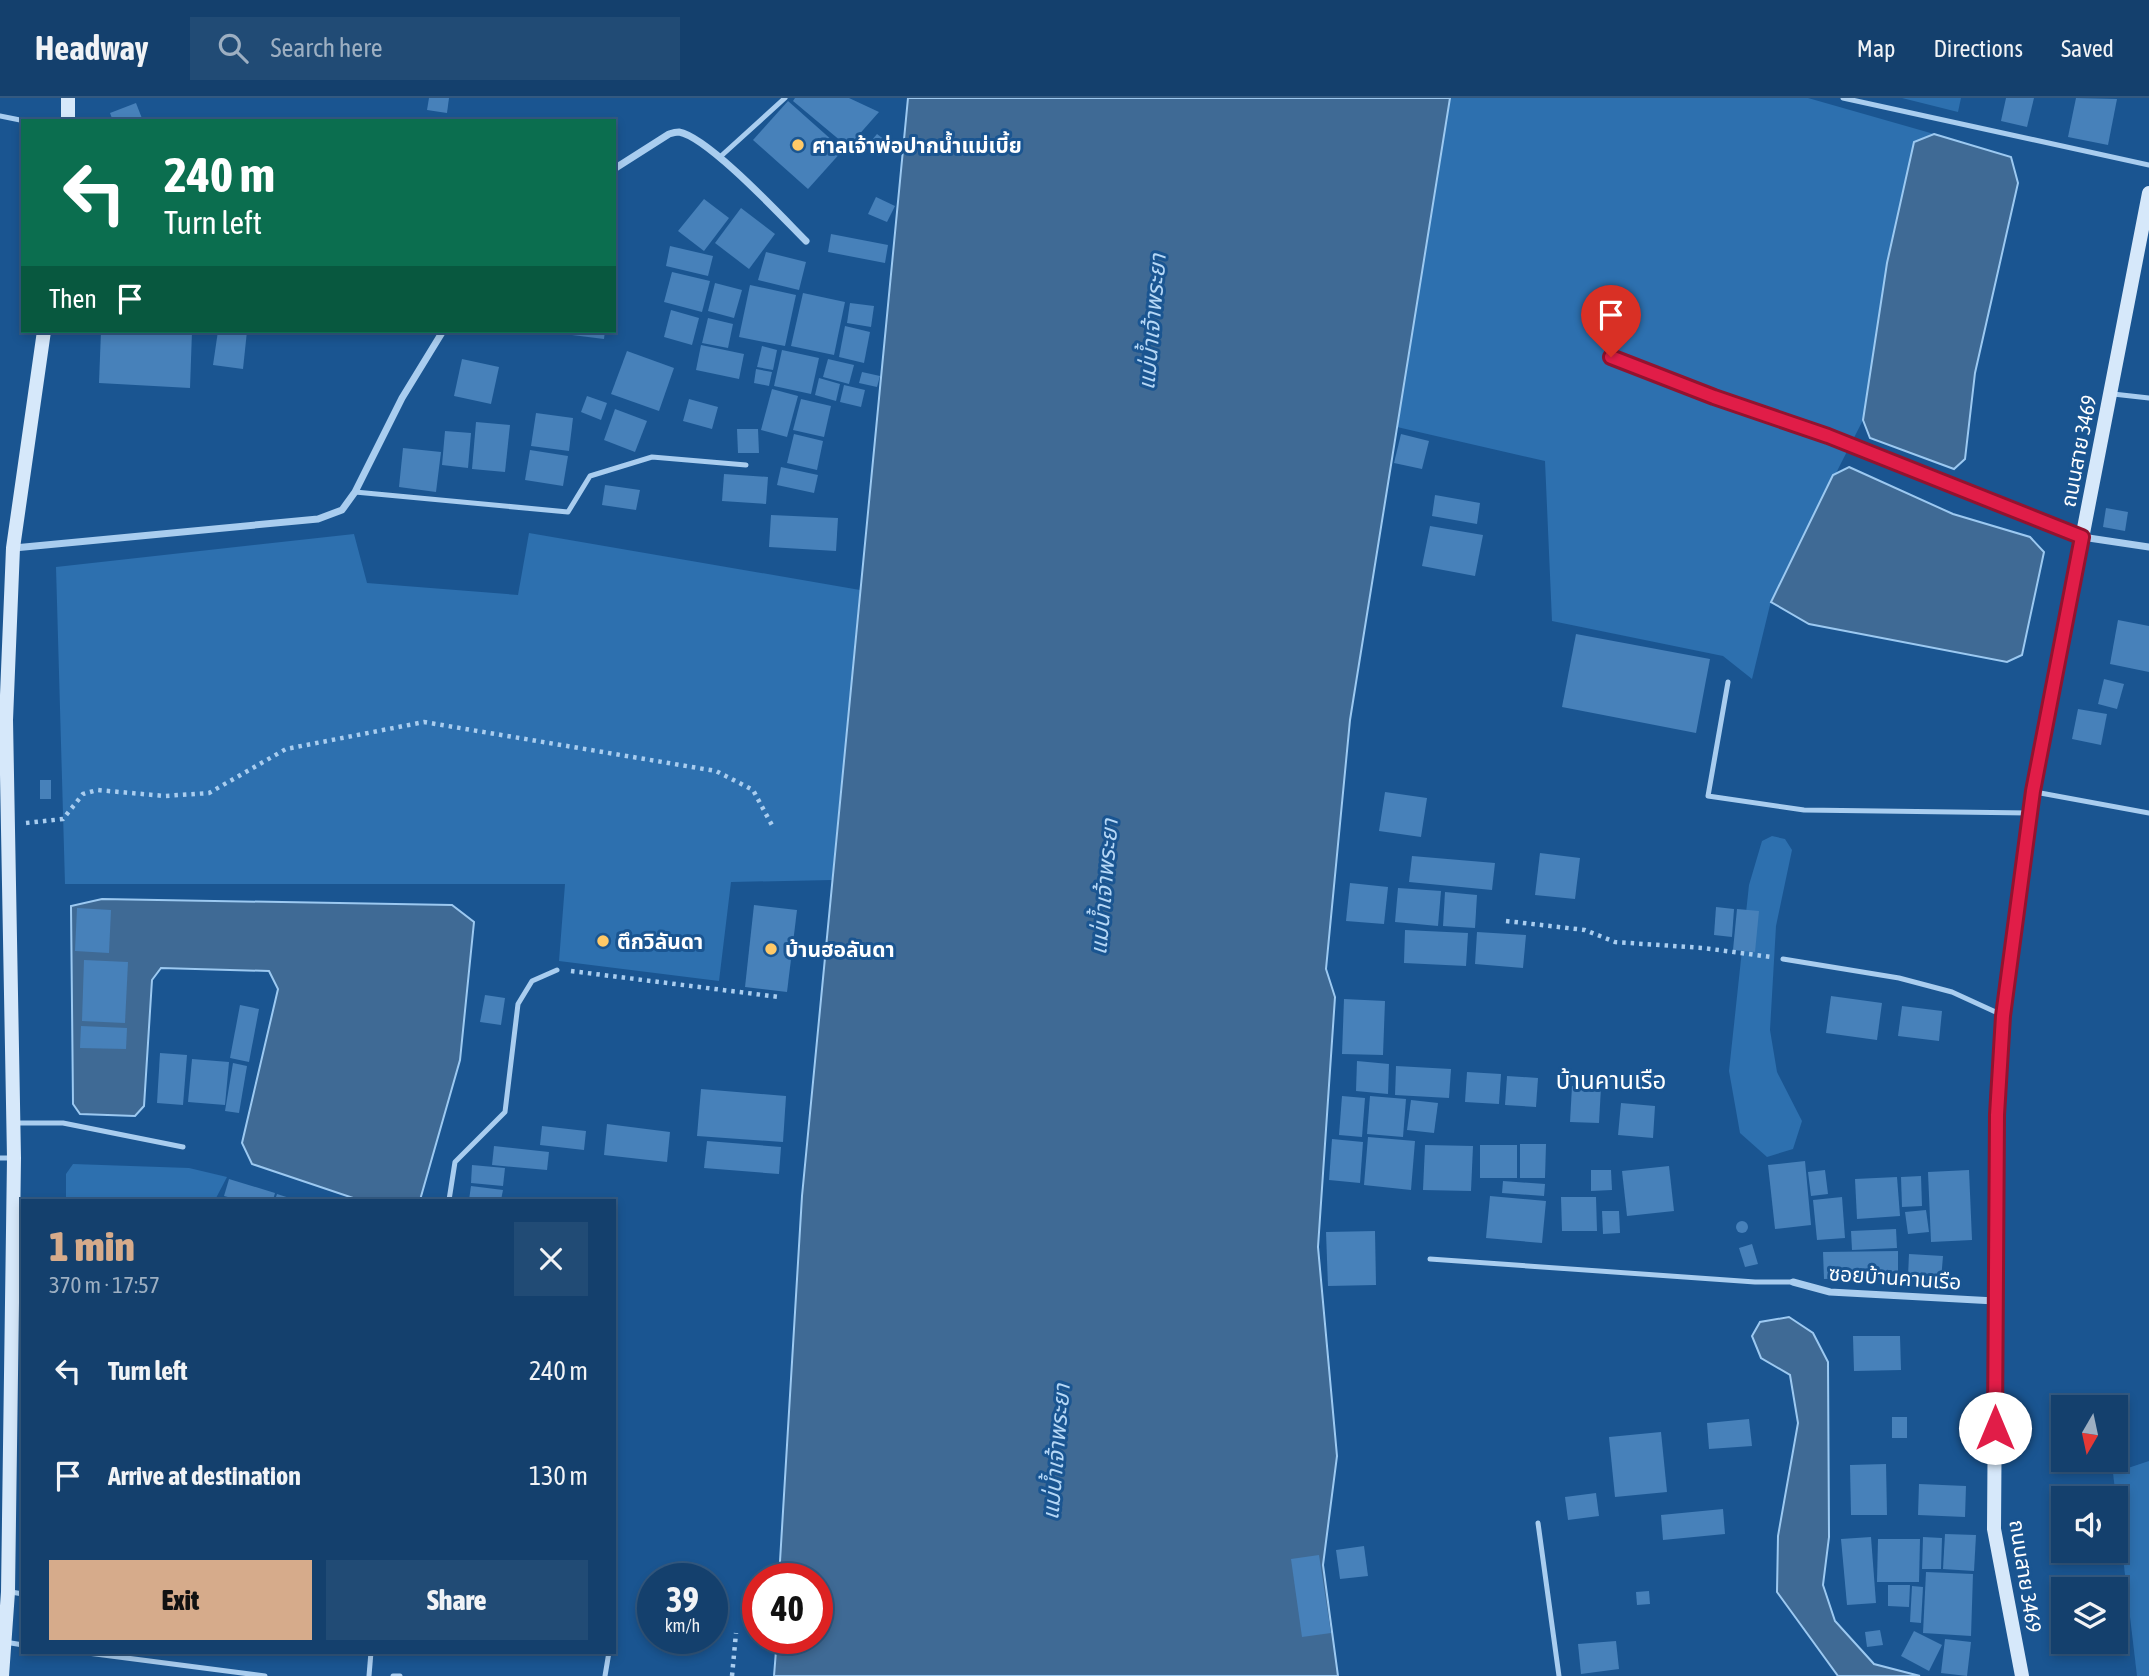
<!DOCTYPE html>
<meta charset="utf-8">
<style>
body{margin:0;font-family:"Asap Condensed","Noto Sans Thai",sans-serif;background:#214b75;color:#f1f3f6;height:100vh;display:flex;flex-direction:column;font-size:26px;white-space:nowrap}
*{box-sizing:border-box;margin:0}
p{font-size:23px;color:#9dafc2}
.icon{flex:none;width:38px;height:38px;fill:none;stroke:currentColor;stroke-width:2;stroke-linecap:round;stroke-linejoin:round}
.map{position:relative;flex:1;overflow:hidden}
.sheet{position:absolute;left:21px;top:1101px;width:595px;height:455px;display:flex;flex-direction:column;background:#14406d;border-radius:0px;box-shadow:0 4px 10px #0003,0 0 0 2px #335980}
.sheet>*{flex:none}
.hud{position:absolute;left:21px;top:21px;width:595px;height:214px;border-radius:0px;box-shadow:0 4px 10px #0003,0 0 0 2px #335980;background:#0b6e4f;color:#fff;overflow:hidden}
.needle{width:46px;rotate:189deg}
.tools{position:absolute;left:2051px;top:1297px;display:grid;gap:14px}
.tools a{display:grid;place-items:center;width:77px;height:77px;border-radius:0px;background:#14406d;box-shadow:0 4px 10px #0003,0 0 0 2px #335980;font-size:35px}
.speed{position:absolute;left:637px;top:1465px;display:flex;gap:14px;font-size:35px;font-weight:700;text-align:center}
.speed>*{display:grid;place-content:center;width:91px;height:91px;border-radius:50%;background:#14406d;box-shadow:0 4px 10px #0003,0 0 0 2px #335980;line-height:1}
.speed small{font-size:18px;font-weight:400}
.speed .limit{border:10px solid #d22;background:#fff;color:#111}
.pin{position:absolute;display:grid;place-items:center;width:60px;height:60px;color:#fff;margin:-72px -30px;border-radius:50% 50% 50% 0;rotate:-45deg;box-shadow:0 0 7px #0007}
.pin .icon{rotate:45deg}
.me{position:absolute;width:77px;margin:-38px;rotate:0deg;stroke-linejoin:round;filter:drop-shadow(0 0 5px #0008)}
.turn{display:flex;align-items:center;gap:24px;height:147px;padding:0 28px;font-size:32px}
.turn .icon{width:91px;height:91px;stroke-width:2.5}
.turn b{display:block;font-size:49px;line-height:60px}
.then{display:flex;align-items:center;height:66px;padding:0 28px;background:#0003;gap:14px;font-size:26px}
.round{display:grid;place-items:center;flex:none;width:74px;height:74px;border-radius:0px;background:#214b75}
.headline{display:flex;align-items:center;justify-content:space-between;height:119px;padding:0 28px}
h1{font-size:42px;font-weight:800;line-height:52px;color:#d6ab8b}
.action{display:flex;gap:14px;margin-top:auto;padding:14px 28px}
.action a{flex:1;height:80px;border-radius:0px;background:#d6ab8b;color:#111;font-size:28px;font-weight:800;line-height:80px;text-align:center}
.action a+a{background:#214b75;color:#f1f3f6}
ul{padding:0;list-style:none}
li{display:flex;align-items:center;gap:21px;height:105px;padding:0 28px}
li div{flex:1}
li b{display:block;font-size:26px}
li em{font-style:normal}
header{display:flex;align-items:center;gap:42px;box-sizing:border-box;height:98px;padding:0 35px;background:#14406d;border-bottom:2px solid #335980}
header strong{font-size:33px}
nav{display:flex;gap:38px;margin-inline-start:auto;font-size:24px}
.search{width:490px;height:63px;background:#214b75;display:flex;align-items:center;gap:18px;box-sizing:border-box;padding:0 24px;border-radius:0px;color:#9dafc2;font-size:26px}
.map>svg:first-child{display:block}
.green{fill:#2d70af}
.water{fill:#3f6a95;stroke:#9cc9f1;stroke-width:2}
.building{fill:#4781ba}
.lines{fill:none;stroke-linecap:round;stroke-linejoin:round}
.path{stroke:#a9cdef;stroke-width:4.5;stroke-dasharray:3.5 5;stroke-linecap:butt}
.lane{stroke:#a9cdef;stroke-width:5}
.street{stroke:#a9cdef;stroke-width:7}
.secondary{stroke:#d6e8fa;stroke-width:14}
.route-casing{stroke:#92132f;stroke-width:18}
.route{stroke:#e11d48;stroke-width:12}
.poi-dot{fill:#ffc967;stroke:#1a5591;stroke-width:2.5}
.labels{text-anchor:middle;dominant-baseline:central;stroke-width:6;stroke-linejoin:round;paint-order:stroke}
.poi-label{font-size:21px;font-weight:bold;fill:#fff;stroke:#1a5591;text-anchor:start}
.street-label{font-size:21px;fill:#fff;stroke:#1a5591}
.water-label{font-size:23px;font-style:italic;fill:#b5d7f6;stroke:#1a5591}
.quarter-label{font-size:24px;fill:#fff;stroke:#1a5591}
</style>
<header>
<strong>Headway</strong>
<div class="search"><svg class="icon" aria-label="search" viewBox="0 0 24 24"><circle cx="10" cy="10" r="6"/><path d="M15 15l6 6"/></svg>Search here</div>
<nav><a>Map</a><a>Directions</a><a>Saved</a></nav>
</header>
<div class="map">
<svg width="2149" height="1578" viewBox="0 0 2149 1578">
<rect width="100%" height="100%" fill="#1a5591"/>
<g class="green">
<path d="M1450,0h358l126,36 -20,8 -27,121 -24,157 -92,181 -19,78 -29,-23 -171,-35 -7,-160 -148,-34z"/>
<path d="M1902,0h59l-3,14z"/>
<path d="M529,435l331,57 -28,290 -101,2 -12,99 -160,-20 6,-77h-500l-9,-317 298,-33 13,49 151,12z"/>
<path d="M1772,738l13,3 7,11 -16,76 -6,104 7,42 25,49 -9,28 -26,8 -27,-24 -11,-62 20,-186 13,-44z"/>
<path d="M73,1066l116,4 38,9 -12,23h-149v-26z"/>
<path d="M2149,1363v215h-12l-24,-203z"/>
</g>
<g class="water">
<path d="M908,0h542l-100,622 -24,249 9,28 -17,250 19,209 -14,109 15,111h-564l3,-38h40v-60h-38l23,-382z"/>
<path d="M1934,36l77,23 7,26 -43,190 -10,86 -11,10 -84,-31 -7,-18 24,-157 27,-121z"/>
<path d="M1849,369l104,47 77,23 14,15 -22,103 -15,7 -198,-38 -38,-22 62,-127z"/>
<path d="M102,801l350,6 22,17 -14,138 -40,140h-61l-107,-36 -10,-21 36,-154 -9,-18 -108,-3 -9,12 -8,126 -9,10 -55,-2 -7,-10 -2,-198z"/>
<path d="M1789,1219l24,16 15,29 1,175 -6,48 12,36 39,43 46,12h-82l-61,-84 1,-56 20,-113 -8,-48 -29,-17 -9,-22 8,-14z"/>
</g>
<g class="building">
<path d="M429,0h20l-2,15 -20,-3z"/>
<path d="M795,0h54l30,14 -31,35 -55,-46z"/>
<path d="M2006,0h28l-7,29 -26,-6z"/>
<path d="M2076,0l41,1 -9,46 -40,-8z"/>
<path d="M788,3l55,49 -35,39 -55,-49z"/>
<path d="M136,5l7,18h-30l-3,-8z"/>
<path d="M354,19v4h-70v-3z"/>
<path d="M877,36l12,9 -11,13 -12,-9z"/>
<path d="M876,99l19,9 -8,16 -19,-8z"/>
<path d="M704,101l25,19 -25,33 -26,-20z"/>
<path d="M741,110l34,26 -26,35 -34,-26z"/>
<path d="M831,136l57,11 -3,18 -57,-11z"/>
<path d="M670,148l43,10 -5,20 -42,-10z"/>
<path d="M766,154l40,10 -7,28 -41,-10z"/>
<path d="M672,174l38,9 -8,31 -38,-10z"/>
<path d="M715,185l27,7 -8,28 -26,-7z"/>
<path d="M750,187l46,10 -11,51 -46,-9z"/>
<path d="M803,195l42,9 -11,53 -43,-9z"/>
<path d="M850,205l24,3 -3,21 -24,-4z"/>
<path d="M671,212l28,8 -7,27 -28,-8z"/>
<path d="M708,220l25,6 -5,24 -26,-5z"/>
<path d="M845,228l25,6 -6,31 -25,-6z"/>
<path d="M101,233h91l-2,57 -91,-5z"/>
<path d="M218,233h29l-4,38 -30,-4z"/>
<path d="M573,233h32l-1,8 -32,-4z"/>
<path d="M701,247l43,9 -5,25 -43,-9z"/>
<path d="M762,248l15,4 -4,20 -16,-3z"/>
<path d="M782,252l37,8 -8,36 -37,-8z"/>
<path d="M627,253l47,17 -15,43 -48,-17z"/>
<path d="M462,261l37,8 -8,37 -37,-8z"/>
<path d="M828,261l26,6 -5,19 -26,-7z"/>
<path d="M756,271l16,3 -3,14 -15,-3z"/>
<path d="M862,274l18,4 -3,11 -18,-4z"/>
<path d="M819,280l21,6 -4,17 -21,-6z"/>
<path d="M844,287l21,5 -4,17 -21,-5z"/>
<path d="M772,291l26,7 -11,41 -26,-7z"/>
<path d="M587,298l20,7 -6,17 -20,-8z"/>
<path d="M689,301l29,8 -6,22 -29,-8z"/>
<path d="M801,301l30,7 -7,31 -31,-7z"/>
<path d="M615,311l32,12 -12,31 -31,-12z"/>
<path d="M536,315l37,5 -4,33 -38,-5z"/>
<path d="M476,324l34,3 -5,47 -33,-3z"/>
<path d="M737,331h21l1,24h-21z"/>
<path d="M445,333l26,2 -3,35 -26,-3z"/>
<path d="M794,336l29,7 -6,29 -30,-7z"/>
<path d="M1401,336l28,7 -7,28 -28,-6z"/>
<path d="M403,350l38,4 -5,40 -37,-5z"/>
<path d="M530,352l38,6 -5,30 -38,-6z"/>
<path d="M781,369l37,8 -4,18 -37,-8z"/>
<path d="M724,376l44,3 -2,27 -44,-3z"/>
<path d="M605,387l35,5 -4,20 -34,-5z"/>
<path d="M1435,397l45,8 -3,21 -45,-8z"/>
<path d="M2106,410l22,4 -3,19 -22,-4z"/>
<path d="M771,417l67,3 -2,33 -67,-4z"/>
<path d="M1430,428l53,9 -8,41 -53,-10z"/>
<path d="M2118,522l31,6v46l-39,-8z"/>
<path d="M1576,536l134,25 -14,74 -134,-26z"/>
<path d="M2104,581l20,5 -7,25 -19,-5z"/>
<path d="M2078,611l29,5 -6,31 -29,-6z"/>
<rect x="40" y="682" width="11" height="19"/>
<path d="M1385,694l42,6 -6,39 -42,-6z"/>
<path d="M1540,755l40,5 -5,41 -40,-4z"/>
<path d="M1412,758l83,7 -3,27 -83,-8z"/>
<path d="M1350,785l38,4 -4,37 -38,-3z"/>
<path d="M1398,790l43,3 -3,35 -43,-4z"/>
<path d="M1445,794l32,3 -2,33 -32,-2z"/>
<path d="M754,807l43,5 -10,82 -42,-5z"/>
<path d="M1716,809l18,2 -2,28 -18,-2z"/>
<path d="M77,810l34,2 -2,43 -34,-2z"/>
<path d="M1737,811l22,2 -4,41 -22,-2z"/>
<path d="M1405,832l63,3 -2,33 -62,-3z"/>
<path d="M1477,834l49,3 -3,33 -48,-4z"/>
<path d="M84,862l44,2 -3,61 -43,-2z"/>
<path d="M485,897l20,3 -4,27 -21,-3z"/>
<path d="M1831,898l51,7 -5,37 -51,-7z"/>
<path d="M1344,901l41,2 -2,54 -41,-1z"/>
<path d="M240,907l19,4 -10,53 -19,-4z"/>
<path d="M1902,908l40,5 -3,30 -41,-5z"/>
<path d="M81,928l46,2 -1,21 -46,-1z"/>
<path d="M160,955l27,2 -4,50 -26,-2z"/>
<path d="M192,961l37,3 -4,43 -37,-3z"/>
<path d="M1357,963l32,3 -1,30 -32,-3z"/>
<path d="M233,965l14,3 -8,47 -14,-2z"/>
<path d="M1396,968l55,3 -2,29 -54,-3z"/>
<path d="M1467,974l34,2 -2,30 -34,-2z"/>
<path d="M1507,978l31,2 -2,29 -31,-2z"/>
<path d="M1572,988l29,1 -2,36 -29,-1z"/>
<path d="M701,991l85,7 -3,46 -86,-6z"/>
<path d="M1342,998l23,2 -3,39 -23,-2z"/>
<path d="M1370,998l36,3 -3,38 -36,-3z"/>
<path d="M1411,1002l27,3 -4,30 -27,-3z"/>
<path d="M1621,1005l34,3 -2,32 -35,-3z"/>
<path d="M607,1026l63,8 -3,30 -63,-7z"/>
<path d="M542,1028l44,5 -2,19 -44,-5z"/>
<path d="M1368,1039l47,4 -4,49 -47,-5z"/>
<path d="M1332,1041l31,3 -3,41 -31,-3z"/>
<path d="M707,1043l74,6 -2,27 -75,-6z"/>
<path d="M1520,1046h26l-1,34h-25z"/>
<path d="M1425,1047l48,1 -2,45 -48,-1z"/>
<rect x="1480" y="1047" width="37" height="33"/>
<path d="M494,1048l55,6 -2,18 -55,-5z"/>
<path d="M1805,1063l6,64 -36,4 -7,-64z"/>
<path d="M472,1067l33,3 -2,18 -32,-3z"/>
<path d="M1669,1068l5,45 -47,5 -5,-45z"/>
<path d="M1591,1072h20l1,20 -21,1z"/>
<path d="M1825,1072l3,24 -17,2 -3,-24z"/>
<path d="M1969,1072l3,70 -41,2 -3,-70z"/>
<path d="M1921,1078l1,30 -20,1 -1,-30z"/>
<path d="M1897,1079l3,39 -43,3 -2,-40z"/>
<path d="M229,1081l46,14 -2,7h-34l-15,-4z"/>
<path d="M1503,1083l42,3 -1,12 -42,-3z"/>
<path d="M471,1088l32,4 -2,10h-32z"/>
<path d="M277,1096l19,6h-21z"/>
<path d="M1490,1098l56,5 -4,42 -56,-5z"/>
<path d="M1561,1099h35l1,34h-35z"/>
<path d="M1842,1099l3,41 -28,2 -4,-40z"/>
<path d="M1926,1112l3,22 -21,2 -3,-22z"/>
<path d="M1602,1113h17l1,22 -17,1z"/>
<circle cx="1742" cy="1129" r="6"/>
<path d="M1896,1131l1,19 -45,2 -1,-19z"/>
<path d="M1375,1133l1,54 -48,1 -2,-54z"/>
<path d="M1752,1146l6,20 -13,3 -6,-19z"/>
<path d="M1898,1153v26l-74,2 -1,-27z"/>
<path d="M1909,1156l34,2 -2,24 -33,-3z"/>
<path d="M1853,1238h47l1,34 -47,1z"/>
<rect x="1892" y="1319" width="15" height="21"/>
<path d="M1749,1321l3,27 -43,3 -2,-26z"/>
<path d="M1661,1334l6,60 -52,5 -6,-60z"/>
<path d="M1886,1366l1,51h-36l-1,-50z"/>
<path d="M1919,1386l47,2 -1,31 -47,-2z"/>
<path d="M1596,1395l3,23 -31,4 -3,-23z"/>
<path d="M1723,1411l2,25 -62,6 -2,-25z"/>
<path d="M1945,1436l31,1 -2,36 -31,-2z"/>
<path d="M1871,1439l5,66 -29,2 -6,-66z"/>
<path d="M1923,1439l19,1 -1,31h-19z"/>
<path d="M1878,1441h42l-1,43h-42z"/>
<path d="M1364,1448l4,30 -28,3 -4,-29z"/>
<path d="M1319,1457l12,78 -29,4 -11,-78z"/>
<path d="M1926,1474l47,2 -2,62 -48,-3z"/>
<path d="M1888,1487h22l-1,22 -21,-1z"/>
<path d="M1912,1488l11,1 -2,36 -11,-1z"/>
<path d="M1649,1493l1,13 -13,1 -1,-13z"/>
<path d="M1880,1532l3,15 -16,2 -2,-15z"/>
<path d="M1914,1533l28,14 -13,26 -28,-15z"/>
<path d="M1945,1541l26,3 -4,34 -26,-3z"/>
<path d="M1616,1543l3,28 -38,5 -3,-30z"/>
</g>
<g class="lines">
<g class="path">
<path d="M26,725l37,-4 20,-25 14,-4 68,6 44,-3 77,-44 138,-27 292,49 37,19 21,39"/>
<path d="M1506,823l79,9 30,12 88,6 68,9"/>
<path d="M571,873l208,26"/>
<path d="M732,1578l4,-43"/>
</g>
<g class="lane">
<path d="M1843,0l306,67"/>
<path d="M0,18l25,5"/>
<path d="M720,59l65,-59"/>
<path d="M1611,259l103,40 114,39 251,100"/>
<path d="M2113,296l36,4"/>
<path d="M355,394l213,20 22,-36 62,-19 94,8"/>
<path d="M1728,584l-20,114 96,14 225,3"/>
<path d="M2035,694l114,21"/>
<path d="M1783,861l116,19 53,14 48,22"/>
<path d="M14,1025h49l120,24"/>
<path d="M0,1060h11"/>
<path d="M449,1102l6,-38 50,-50 13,-108 14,-23 25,-11"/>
<path d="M1430,1161l325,23h38"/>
<path d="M1538,1425l21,153"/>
<path d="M11,1494l12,2"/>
<path d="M5,1544l18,3"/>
<path d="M80,1554l185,24"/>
<path d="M369,1578l2,-24"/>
<path d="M393,1578h7"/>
<path d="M605,1578l4,-24"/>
</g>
<g class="street">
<path d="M614,71l55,-35c3,-1 7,-2 10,-2 29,5 104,86 127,109"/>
<path d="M2082,439l67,10"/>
<path d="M14,450l304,-29 24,-9 13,-18 47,-94 41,-67"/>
<path d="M1793,1184l37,10 165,9"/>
</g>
<g class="secondary">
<path d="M68,0v23"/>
<path d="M2,1578l6,-84 6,-434 -8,-438 7,-172 31,-217"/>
<path d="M2022,1578l-28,-147 3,-414 6,-99 30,-225 116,-598"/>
</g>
</g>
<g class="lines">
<g class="route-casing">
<path id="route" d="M1611,259l103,40 114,39 254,101 -49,254 -30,225 -6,99 -2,313"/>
</g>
<use href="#route" class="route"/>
</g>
<g class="poi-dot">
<circle cx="798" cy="47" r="7"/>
<circle cx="603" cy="843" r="7"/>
<circle cx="771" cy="851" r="7"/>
</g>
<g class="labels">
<g class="poi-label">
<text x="812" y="47">ศาลเจ้าพ่อปากน้ำแม่เบี้ย</text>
<text x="617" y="843">ตึกวิลันดา</text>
<text x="785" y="851">บ้านฮอลันดา</text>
</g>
<g class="street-label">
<text transform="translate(2078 353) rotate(-79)">ถนนสาย 3469</text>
<text transform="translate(1895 1179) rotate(4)">ซอยบ้านคานเรือ</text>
<text transform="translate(2026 1478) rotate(81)">ถนนสาย 3469</text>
</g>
<g class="water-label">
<text transform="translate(1152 224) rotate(-85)">แม่น้ำเจ้าพระยา</text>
<text transform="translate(1104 789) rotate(-85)">แม่น้ำเจ้าพระยา</text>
<text transform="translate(1056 1354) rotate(-85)">แม่น้ำเจ้าพระยา</text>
</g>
<g class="quarter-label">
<text x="1611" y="982">บ้านคานเรือ</text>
</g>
</g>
</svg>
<div class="tools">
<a><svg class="needle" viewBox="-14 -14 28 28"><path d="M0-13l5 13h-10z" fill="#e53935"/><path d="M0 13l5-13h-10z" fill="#9dafc2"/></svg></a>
<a><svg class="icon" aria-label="sound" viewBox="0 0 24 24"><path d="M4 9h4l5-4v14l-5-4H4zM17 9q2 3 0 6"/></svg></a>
<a><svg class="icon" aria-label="layers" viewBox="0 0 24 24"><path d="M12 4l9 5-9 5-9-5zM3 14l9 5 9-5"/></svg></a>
</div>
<div class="speed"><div>39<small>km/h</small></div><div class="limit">40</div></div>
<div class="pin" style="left:1611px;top:259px;background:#d93025"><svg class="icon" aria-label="arrive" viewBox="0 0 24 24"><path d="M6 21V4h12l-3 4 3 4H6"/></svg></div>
<svg class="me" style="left:1995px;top:1330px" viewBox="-20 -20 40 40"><circle r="19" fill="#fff"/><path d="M0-13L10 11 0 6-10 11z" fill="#e11d48"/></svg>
<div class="hud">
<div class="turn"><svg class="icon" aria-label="left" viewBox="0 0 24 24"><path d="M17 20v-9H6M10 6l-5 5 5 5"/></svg><div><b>240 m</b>Turn left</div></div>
<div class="then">Then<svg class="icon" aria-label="arrive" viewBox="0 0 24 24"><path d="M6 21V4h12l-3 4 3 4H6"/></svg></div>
</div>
<section class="sheet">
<div class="headline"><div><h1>1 min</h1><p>370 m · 17:57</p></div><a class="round"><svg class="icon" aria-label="close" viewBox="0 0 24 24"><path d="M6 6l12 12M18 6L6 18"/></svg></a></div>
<ul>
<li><svg class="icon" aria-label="left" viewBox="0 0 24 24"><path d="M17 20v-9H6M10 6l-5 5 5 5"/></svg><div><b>Turn left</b></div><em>240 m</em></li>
<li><svg class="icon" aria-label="arrive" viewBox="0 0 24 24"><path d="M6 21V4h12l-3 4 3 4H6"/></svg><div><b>Arrive at destination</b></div><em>130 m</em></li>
</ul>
<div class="action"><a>Exit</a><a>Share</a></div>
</section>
</div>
